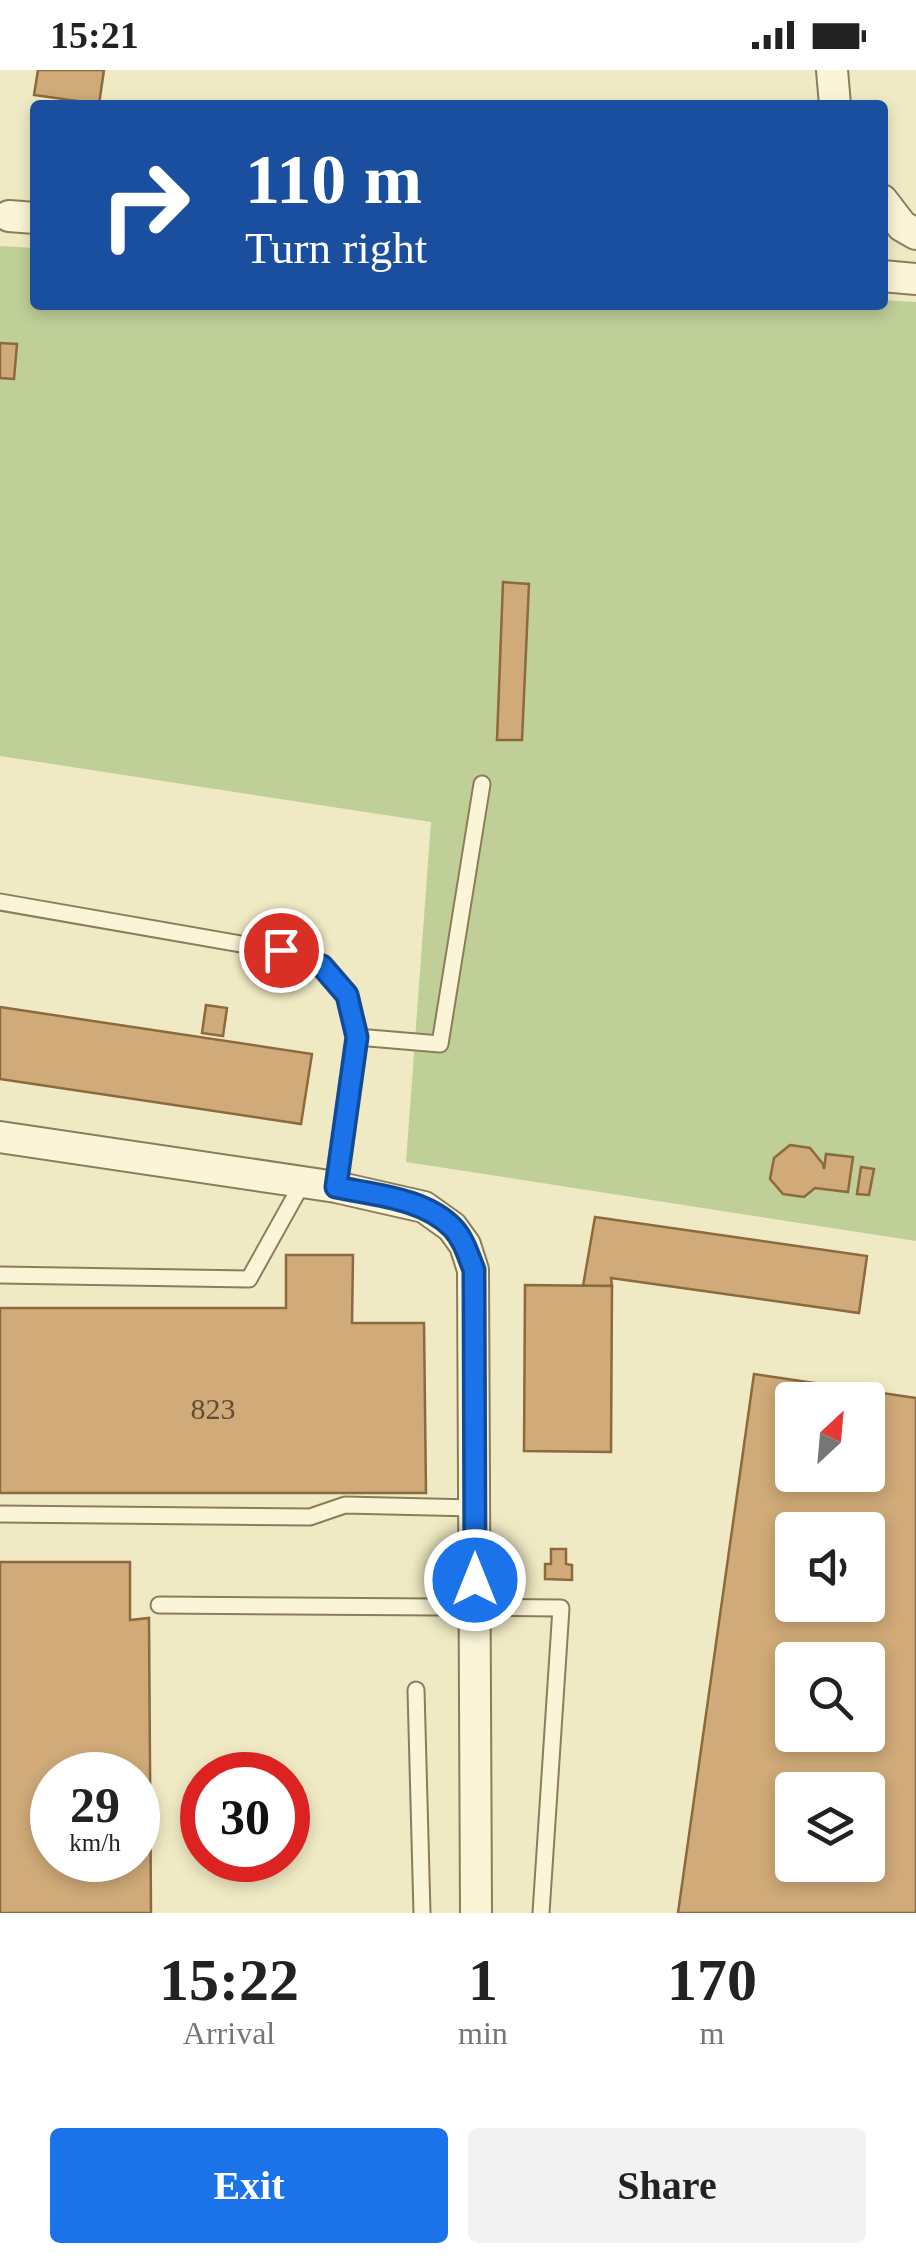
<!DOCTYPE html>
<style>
body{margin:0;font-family:"Times New Roman",serif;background:#f2f2f2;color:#222;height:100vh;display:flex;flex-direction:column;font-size:38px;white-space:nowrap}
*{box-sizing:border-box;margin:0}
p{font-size:32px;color:#767676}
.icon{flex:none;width:55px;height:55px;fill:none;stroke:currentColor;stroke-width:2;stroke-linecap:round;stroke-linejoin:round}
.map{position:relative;height:1843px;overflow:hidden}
.panel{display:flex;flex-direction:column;background:#fff;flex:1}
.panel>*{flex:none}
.top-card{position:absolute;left:30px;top:30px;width:858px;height:210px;border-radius:10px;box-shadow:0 5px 15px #0003;background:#1a4fa0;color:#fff;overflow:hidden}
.needle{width:65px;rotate:26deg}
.fabs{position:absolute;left:775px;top:1312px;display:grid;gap:20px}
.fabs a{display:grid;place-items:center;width:110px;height:110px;border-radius:10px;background:#fff;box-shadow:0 5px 15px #0003;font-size:50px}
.speed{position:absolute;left:30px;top:1682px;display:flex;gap:20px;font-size:50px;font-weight:700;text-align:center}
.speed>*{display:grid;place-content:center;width:130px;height:130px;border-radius:50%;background:#fff;box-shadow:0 5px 15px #0003;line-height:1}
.speed small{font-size:25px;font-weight:400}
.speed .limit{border:15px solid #d22;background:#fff;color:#111}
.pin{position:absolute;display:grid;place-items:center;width:85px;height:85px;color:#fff;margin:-42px;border:5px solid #fff;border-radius:50%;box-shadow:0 2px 10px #0007}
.me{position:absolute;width:110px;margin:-55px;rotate:0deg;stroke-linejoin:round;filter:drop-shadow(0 0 8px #0008)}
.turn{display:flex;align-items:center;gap:35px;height:210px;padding:0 50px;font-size:45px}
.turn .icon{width:130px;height:130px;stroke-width:2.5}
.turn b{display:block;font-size:70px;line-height:85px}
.eta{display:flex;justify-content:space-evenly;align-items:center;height:170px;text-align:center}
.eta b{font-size:60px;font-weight:800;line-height:70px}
.button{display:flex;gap:20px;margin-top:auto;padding:20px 50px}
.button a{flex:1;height:115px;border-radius:10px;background:#1a73e8;color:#fff;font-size:40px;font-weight:800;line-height:115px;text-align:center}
.button a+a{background:#f2f2f2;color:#222}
.status{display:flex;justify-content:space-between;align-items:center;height:70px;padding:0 50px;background:#fff;direction:ltr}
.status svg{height:28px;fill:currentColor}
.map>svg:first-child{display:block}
.green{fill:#c0cf97}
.building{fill:#d0aa78;stroke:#8c693e;stroke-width:2.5;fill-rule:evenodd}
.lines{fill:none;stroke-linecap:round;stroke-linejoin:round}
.lane-casing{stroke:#8c7c59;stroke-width:19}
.street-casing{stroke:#8c7c59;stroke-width:34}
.lane{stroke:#faf5d7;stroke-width:15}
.street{stroke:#faf5d7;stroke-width:30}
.route-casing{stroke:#114b97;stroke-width:25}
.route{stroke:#1a73e8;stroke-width:18}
.labels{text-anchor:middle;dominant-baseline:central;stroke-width:9;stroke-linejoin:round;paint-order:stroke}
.number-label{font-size:30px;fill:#604e34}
</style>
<div class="status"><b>15:21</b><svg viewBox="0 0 49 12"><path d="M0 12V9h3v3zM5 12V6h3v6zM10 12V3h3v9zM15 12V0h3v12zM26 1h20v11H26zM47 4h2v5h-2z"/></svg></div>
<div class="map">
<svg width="916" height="1843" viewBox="0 0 916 1843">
<rect width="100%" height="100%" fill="#f0eac4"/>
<path class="green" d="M0,176l35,2v57h847l1,-5 33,2v939l-510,-79 25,-340 -431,-66z"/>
<g class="building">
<path d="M38,0h66l-5,34 -65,-9z"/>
<path d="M0,273l17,1 -3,35 -14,-1z"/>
<path d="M503,512l26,2 -7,156h-25z"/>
<path d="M206,935l21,3 -4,28 -21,-3z"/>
<path d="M0,937l312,47 -11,70 -301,-45z"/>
<path d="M790,1075l20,3 13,16 1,5 2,-15 27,3 -5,35 -33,-4 -11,9 -21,-3 -13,-15 4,-21z"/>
<path d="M861,1097l13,2 -5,26 -12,-1z"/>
<path d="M595,1147l272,39 -8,57 -248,-35 1,8h-29z"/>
<path d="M286,1185h67l-1,68h72l2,170h-426v-185h286z"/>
<path d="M525,1215l87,1 -1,166 -87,-1z"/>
<path d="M754,1304l162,24v515h-238zM792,1330h76v75h-76zM792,1460h76v75h-76zM792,1590h76v75h-76zM792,1720h76v75h-76z"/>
<path d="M551,1479h15v15l6,1v15l-27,-1v-15h6z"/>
<path d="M0,1492h130v58l19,-2 2,295h-151zM52,1705h86v85h-86z"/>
</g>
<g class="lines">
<g class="lane-casing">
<g id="lane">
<path d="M0,832l281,49 41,16 25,28 10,42 -21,150"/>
<path d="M357,967l83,7 42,-260"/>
<path d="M0,1205l249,4 54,-97"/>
<path d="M0,1444l310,3 35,-12 129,3"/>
<path d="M159,1535l402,3 -20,305"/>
<path d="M416,1620l6,223"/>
</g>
</g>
<g class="street-casing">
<g id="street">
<path d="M832,0l3,35"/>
<path d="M882,130l20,26 14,8"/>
<path d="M9,146l26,2"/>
<path d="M882,206l34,3"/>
<path d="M0,1067l336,50 88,20 28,20 13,18 8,25 3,643"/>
</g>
</g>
<use href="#lane" class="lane"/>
<use href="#street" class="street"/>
</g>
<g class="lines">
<g class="route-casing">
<path id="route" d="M281,880l41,16 25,29 10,42 -21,150c38,8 88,11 117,41 11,12 15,27 21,42l1,310"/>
</g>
<use href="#route" class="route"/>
</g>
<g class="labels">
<g class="number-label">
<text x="213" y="1338">823</text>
</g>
</g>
</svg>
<div class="fabs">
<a><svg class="needle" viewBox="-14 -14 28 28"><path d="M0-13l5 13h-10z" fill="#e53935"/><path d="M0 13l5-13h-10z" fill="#767676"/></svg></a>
<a><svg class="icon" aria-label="sound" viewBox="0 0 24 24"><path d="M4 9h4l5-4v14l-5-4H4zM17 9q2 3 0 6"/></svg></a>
<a><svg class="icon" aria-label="search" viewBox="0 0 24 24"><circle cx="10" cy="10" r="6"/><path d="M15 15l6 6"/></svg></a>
<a><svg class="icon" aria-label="layers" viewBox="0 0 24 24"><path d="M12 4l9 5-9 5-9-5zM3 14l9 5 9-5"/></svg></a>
</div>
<div class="speed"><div>29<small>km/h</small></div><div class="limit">30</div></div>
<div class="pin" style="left:281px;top:880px;background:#d93025"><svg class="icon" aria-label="arrive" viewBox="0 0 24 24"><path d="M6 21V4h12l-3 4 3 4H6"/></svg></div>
<svg class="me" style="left:475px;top:1510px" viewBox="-20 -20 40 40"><circle r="17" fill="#1a73e8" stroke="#fff" stroke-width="3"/><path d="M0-11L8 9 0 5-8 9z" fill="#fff"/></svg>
<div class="top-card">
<div class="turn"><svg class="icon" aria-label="right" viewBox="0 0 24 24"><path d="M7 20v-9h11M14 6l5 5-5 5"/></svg><div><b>110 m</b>Turn right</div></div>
</div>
</div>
<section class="panel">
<div class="eta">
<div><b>15:22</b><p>Arrival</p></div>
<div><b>1</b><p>min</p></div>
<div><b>170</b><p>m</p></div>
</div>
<div class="button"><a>Exit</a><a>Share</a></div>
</section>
